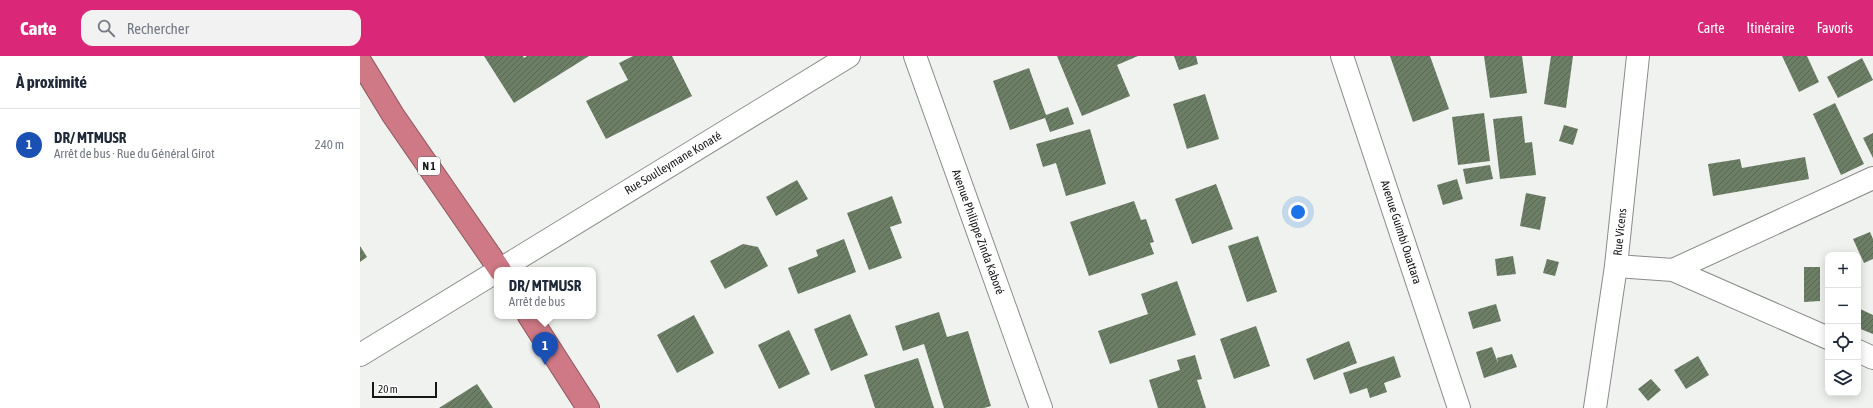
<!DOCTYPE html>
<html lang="fr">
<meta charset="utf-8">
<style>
body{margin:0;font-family:"Asap Condensed",sans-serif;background:#f2f2f3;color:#1f2937}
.controls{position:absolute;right:12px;bottom:12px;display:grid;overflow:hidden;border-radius:8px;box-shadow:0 2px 10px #0003}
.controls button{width:36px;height:36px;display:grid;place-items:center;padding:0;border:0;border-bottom:1px solid #e0e1e3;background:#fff;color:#1f2937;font:20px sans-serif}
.scale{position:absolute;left:12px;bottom:10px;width:65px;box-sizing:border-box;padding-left:4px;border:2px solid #171816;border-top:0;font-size:11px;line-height:14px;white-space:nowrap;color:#171816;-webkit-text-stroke:3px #fff;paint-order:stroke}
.you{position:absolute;left:938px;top:156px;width:14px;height:14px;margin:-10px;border:3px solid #fff;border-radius:50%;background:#1a73e8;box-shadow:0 0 0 6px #1a73e833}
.badge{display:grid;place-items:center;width:26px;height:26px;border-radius:50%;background:#db2777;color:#fff;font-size:13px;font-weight:700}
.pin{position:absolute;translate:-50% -33px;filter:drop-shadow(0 1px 2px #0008)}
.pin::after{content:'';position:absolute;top:21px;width:14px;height:12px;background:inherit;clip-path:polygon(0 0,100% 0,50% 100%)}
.popup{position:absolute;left:134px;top:211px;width:102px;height:52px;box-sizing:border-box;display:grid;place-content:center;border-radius:8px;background:#fff;filter:drop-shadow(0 1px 3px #0005);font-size:13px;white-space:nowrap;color:#747a83}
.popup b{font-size:15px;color:#1f2937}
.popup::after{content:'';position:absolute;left:50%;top:100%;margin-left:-8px;border:8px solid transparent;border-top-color:#fff}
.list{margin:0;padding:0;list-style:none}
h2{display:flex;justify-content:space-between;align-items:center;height:52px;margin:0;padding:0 16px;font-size:17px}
h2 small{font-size:13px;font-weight:400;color:#747a83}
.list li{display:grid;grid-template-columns:26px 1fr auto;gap:12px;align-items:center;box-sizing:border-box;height:72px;padding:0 16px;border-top:1px solid #e0e1e3}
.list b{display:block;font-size:15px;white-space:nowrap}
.list p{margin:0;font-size:13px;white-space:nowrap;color:#747a83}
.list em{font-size:13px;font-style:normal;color:#747a83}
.icon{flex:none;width:22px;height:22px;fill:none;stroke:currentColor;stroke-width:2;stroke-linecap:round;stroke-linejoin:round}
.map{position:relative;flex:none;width:1513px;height:352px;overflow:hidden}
header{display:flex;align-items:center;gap:24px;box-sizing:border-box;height:56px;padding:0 20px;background:#db2777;color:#fff}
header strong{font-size:19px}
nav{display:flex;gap:22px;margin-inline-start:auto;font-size:14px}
.search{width:280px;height:36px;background:#f2f2f3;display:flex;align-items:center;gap:10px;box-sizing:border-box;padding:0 14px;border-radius:12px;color:#747a83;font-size:15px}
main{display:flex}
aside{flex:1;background:#fff}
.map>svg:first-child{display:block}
.building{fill:url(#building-hatch)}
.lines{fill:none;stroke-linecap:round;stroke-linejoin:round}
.minor-casing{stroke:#898c88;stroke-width:24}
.highway-casing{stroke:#8e575e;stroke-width:24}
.minor{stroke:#fff;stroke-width:22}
.highway{stroke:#ce7985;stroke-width:22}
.labels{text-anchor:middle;stroke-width:3.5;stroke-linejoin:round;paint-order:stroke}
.shield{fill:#fff;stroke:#5d5d5c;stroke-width:1}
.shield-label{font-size:11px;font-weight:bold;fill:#171816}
.street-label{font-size:12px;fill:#171816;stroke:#fff}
</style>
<header>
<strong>Carte</strong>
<div class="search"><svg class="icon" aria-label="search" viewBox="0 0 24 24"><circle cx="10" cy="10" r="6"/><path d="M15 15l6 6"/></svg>Rechercher</div>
<nav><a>Carte</a><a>Itinéraire</a><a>Favoris</a></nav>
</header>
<main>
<aside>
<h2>À proximité<small></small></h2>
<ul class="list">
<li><span class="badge" style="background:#1a4fb4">1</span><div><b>DR/ MTMUSR</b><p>Arrêt de bus · Rue du Général Girot</p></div><em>240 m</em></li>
</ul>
</aside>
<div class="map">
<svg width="1513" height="352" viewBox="0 0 1513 352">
<defs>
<pattern id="building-hatch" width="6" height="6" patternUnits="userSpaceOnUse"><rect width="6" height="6" fill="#6c7e65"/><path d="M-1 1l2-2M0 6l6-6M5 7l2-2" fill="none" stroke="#586652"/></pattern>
</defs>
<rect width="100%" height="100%" fill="#eff2ee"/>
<!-- building -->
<g class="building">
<path d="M124,0h39l1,2 3,-2h62l-75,47z"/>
<path d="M273,0h39l20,40 -86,43 -20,-38 42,-21 -9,-17z"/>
<path d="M697,0h81l-21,9 13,31 -48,20z"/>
<path d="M814,0h22l2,8 -19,6z"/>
<path d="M1030,0h40l19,53 -36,13z"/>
<path d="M1124,0h38l5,37 -37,5z"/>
<path d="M1191,0h22l-7,52 -22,-4z"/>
<path d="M1422,0h25l12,26 -20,10z"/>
<path d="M1502,2l11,22 -35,18 -11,-21z"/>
<path d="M669,12l17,47 22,-8 6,17 -24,8 -5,-14 -35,12 -17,-49z"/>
<path d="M845,38l14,45 -32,10 -14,-45z"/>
<path d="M1475,47l29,61 -23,11 -28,-61z"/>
<path d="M1124,57l6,48 -32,4 -6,-48z"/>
<path d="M1162,60l3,27 7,-1 4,33 -36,4 -7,-60z"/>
<path d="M1204,69l14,4 -5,16 -14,-4z"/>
<path d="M730,73l16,55 -40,12 -10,-33 -13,4 -7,-23z"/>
<path d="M1513,77v25l-10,-20z"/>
<path d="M1445,101l4,22 -96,17 -5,-32 32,-5 2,9z"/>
<path d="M1130,109l3,14 -27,5 -3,-15z"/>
<path d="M1097,123l6,20 -20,6 -6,-20z"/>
<path d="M437,124l11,19 -32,17 -10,-19z"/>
<path d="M856,128l17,45 -41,15 -17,-45z"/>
<path d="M1166,137l20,4 -6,33 -20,-4z"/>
<path d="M532,140l10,27 -12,4 12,31 -33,12 -22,-57z"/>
<path d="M774,145l7,19 5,-1 8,23 -4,1 4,11 -65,22 -19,-54z"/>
<path d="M1510,176l3,7v20l-9,4 -11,-24z"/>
<path d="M898,180l19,56 -30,10 -19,-56z"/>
<path d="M484,183l12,33 -58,22 -10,-26 30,-12 -2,-6z"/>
<path d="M383,188l15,3 10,19 -43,23 -15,-28z"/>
<path d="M0,190l7,11 -7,5z"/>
<path d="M1153,200l3,18 -19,2 -2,-17z"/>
<path d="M1187,203l12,3 -4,14 -12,-3z"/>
<path d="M1444,211h16v34l-16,1z"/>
<path d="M817,225l19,54 -86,29 -12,-33 50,-17 -7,-20z"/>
<path d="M1136,248l5,17 -28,8 -5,-17z"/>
<path d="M1498,252l15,7v19l-15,-6z"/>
<path d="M579,256l8,25 21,-6 23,75 -7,2h-40l-20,-64 -21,7 -8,-25z"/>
<path d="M490,258l18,41 -37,16 -17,-42z"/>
<path d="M334,259l20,38 -37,20 -20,-38z"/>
<path d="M896,270l14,40 -36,13 -14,-40z"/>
<path d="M429,274l21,44 -31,15 -21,-44z"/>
<path d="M989,285l8,22 -43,17 -8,-21z"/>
<path d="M1132,291l6,16 -1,-5 15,-4 5,13 -33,11 -8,-26z"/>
<path d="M835,299l7,24 -5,1 9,28h-48l-9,-28 31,-10 -3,-10z"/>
<path d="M1034,300l7,21 -17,6 3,9 -17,6 -3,-10 -17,6 -7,-21z"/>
<path d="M1338,300l11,19 -23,14 -12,-19z"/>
<path d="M558,302l16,50h-59l-11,-33z"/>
<path d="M1291,323l10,11 -13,11 -10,-12z"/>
<path d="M117,328l16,24h-54z"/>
</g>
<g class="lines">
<defs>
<g id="minor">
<path d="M555,0l126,352"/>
<path d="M982,0l117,352"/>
<path d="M1256,210l57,4 155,68"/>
<path d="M1313,214l200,-92"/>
<path d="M1498,295l15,7"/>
<path d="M0,299l489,-299"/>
<path d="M1235,352l21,-142 22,-210"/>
</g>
<g id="highway">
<path d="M0,5l33,54 107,155"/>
<path d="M169,260l59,92"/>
</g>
</defs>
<!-- minor casing -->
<use href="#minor" class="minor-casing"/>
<!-- highway casing -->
<use href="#highway" class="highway-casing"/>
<!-- minor -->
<use href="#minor" class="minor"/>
<!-- highway -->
<use href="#highway" class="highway"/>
</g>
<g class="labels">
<!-- shield labels -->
<rect class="shield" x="58" y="101" width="22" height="18" rx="3"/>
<g class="shield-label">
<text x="69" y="114">N 1</text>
</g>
<!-- street labels -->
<g class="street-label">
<text transform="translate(313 107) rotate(-31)" y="4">Rue Soulleymane Konaté</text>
<text transform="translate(618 176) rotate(70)" y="4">Avenue Philippe Zinda Kaboré</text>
<text transform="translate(1041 176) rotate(72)" y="4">Avenue Guimbi Ouattara</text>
<text transform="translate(1260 176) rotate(-84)" y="4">Rue Vicens</text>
</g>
</g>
</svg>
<div class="controls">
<button>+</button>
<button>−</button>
<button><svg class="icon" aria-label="locate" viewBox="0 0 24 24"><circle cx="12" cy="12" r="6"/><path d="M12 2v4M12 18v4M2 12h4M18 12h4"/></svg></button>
<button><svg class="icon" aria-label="layers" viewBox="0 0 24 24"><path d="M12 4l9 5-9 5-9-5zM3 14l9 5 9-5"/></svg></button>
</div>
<div class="scale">20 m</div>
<div class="you"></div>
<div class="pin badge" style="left:185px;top:309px;background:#1a4fb4">1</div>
<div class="popup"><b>DR/ MTMUSR</b>Arrêt de bus</div>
</div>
</main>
